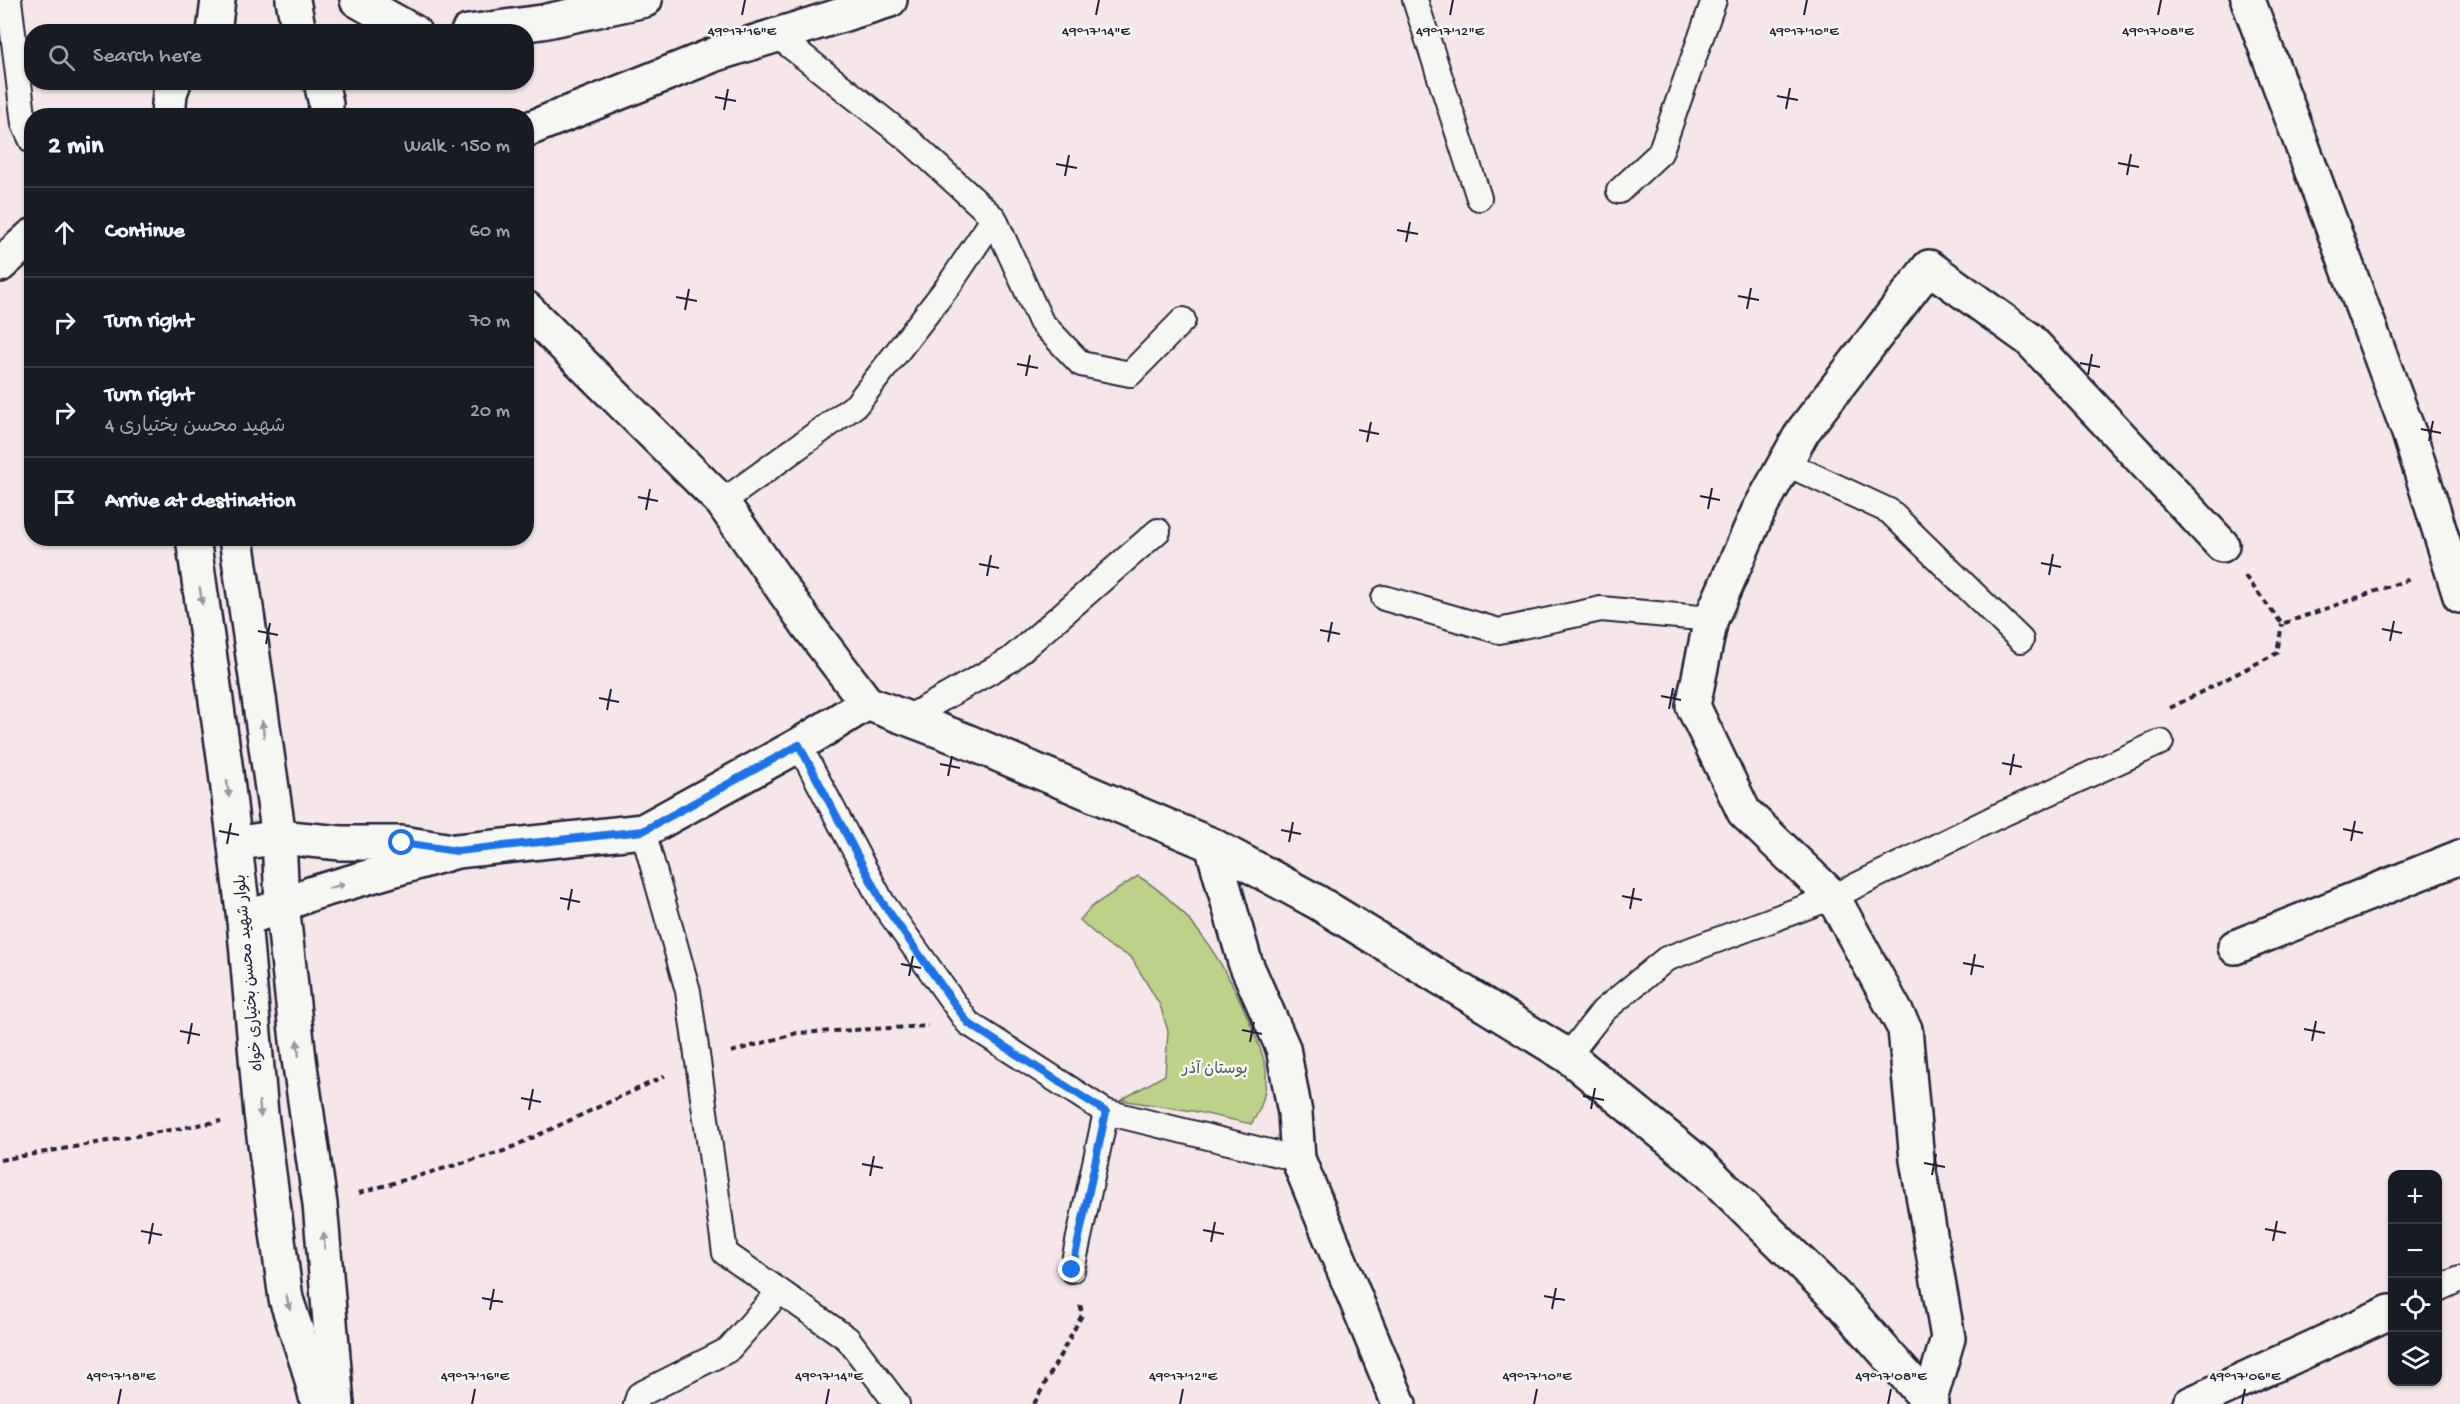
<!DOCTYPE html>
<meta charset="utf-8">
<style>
body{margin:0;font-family:"Gochi Hand","Playpen Sans Arabic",sans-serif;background:#20242c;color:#f1f3f6}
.controls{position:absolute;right:18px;bottom:18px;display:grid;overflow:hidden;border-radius:12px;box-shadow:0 2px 4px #0004}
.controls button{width:54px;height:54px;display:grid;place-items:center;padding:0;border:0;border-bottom:2px solid #363941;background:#171b24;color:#f1f3f6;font:30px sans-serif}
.stop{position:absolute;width:18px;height:18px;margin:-14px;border:4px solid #1a73e8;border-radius:50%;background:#fff}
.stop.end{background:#1a73e8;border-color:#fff;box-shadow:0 2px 6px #0008}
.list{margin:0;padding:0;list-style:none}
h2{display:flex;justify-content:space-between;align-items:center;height:78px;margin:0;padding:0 24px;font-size:26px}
h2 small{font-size:20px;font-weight:400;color:#9ea1a6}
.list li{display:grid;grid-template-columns:39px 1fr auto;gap:18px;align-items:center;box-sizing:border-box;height:90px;padding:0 24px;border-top:2px solid #363941}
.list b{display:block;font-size:22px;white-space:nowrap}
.list p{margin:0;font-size:20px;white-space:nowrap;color:#9ea1a6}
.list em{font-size:20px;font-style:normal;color:#9ea1a6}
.icon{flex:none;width:33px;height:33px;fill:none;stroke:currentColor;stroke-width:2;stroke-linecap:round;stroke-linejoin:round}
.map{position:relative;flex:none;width:2460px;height:1404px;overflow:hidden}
.search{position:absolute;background:#171b24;box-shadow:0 2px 4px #0004;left:24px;top:24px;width:510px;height:66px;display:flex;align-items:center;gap:15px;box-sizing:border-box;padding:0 21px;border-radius:24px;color:#9ea1a6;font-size:22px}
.panel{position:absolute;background:#171b24;box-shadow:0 2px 4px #0004;left:24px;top:108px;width:510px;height:438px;border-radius:24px}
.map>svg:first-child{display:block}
.green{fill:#bdd288;stroke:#707a62;stroke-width:1.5}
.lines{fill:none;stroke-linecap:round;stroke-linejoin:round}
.service-casing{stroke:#22223b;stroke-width:28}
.minor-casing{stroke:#22223b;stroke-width:38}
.secondary-casing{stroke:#22223b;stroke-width:38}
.path{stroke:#22223b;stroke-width:4;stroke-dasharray:6 4.5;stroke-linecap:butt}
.service{stroke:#f6f6f2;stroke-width:24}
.minor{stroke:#f6f6f2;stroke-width:33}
.secondary{stroke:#f6f6f2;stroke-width:33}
.oneway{fill:#9797a0}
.route{stroke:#1a73e8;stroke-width:8}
.ticks{fill:none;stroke:#22223b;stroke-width:2}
.labels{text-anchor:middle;stroke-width:5;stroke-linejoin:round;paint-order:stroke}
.street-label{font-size:16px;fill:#22223b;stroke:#f6f6f2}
.park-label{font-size:16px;fill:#505752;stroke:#f6f6f2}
.ticks-label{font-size:15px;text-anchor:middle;fill:#22223b;stroke:#f6f6f2;stroke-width:5;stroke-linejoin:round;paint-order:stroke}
</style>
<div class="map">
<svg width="2460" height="1404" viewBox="0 0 2460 1404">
<rect width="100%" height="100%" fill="#f6e6e9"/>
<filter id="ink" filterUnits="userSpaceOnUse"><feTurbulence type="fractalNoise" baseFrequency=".0167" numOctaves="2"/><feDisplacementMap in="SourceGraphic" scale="12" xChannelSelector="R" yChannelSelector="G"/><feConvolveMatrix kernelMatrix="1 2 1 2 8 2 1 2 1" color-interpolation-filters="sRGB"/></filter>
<g filter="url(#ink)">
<!-- green -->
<path class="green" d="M1138,876c56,34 93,97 116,157 5,13 13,30 12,44 0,18 -5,33 -15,47l-58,-13 -72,-11 44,-25 3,-44 -8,-26 -29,-48 -24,-12 -27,-25 11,-13z"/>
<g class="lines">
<defs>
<g id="service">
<path d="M9,0l15,124 8,17"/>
<path d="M1415,0l64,198"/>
<path d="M775,34l134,106 85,78 47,104 40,42 49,10 53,-54"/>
<path d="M1619,191l41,-38 54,-153"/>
<path d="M1785,463l104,48 132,129"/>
<path d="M722,502l134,-97 93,-120 45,-67"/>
<path d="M1384,598l115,33 102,-22 110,10"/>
<path d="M908,718l102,-58 148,-129"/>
<path d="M799,745l83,157 86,121 138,89 192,47"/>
<path d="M643,831l45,160 37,262 123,86 49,65"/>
<path d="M1568,1056l35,-45 63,-52 167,-62 163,-80 165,-75"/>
<path d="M1072,1270l34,-158"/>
<path d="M2438,1289l22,-10"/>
<path d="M636,1404l3,-9 89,-45 51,-58"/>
</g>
<g id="minor">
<path d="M357,0l57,32"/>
<path d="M2248,0l161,433 51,163"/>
<path d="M468,32l74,-10 103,-22"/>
<path d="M526,130l190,-76 174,-54"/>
<path d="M0,265l32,-29"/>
<path d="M526,308l196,194 85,122 60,79 97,37 248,105 105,57 251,154 132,108 139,136 92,104"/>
<path d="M235,844l44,-7 62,6h61l44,7"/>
<path d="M1212,845l33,117 38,86 12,65 3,46 101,245"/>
<path d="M244,920l69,-27 144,-42 186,-20 156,-86 68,-42"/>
<path d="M2235,947l225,-90"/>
<path d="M1929,1403l19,-65 -31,-178 -12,-131 -72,-132 -89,-85 -51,-106 18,-87 47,-107 45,-81 126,-164 100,72 193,206"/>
<path d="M2190,1404l200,-92"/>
</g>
<g id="secondary">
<path d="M293,0l6,32"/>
<path d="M214,32l4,-32"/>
<path d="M321,82l5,22 -1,12"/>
<path d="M168,116l2,-23 4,-11"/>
<path d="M193,538l32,226 19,156 17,194 25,185 22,67 10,38"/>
<path d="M236,538l43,299 3,67 17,155 21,145 17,200"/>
</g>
</defs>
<!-- service casing -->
<use href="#service" class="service-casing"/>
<!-- minor casing -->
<use href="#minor" class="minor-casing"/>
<!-- secondary casing -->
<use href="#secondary" class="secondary-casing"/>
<!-- path -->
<g class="path">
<path d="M2245,576l37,48 131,-46"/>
<path d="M2170,708l107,-55 5,-29"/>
<path d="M731,1052l66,-19 131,-7"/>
<path d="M0,1160l221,-39"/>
<path d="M359,1193l145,-42 161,-75"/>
<path d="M1034,1404l48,-89 -2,-12"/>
</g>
<!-- service -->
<use href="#service" class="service"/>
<!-- minor -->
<use href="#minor" class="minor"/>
<!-- secondary -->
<use href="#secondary" class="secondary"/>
</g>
<!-- one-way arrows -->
<defs><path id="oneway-solid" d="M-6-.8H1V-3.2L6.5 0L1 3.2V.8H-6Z" transform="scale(1.5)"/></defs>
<g class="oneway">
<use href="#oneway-solid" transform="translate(201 596) rotate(82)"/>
<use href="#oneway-solid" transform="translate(263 729) rotate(-98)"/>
<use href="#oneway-solid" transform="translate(228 789) rotate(83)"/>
<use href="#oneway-solid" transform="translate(337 886) rotate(-16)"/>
<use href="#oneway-solid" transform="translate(298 1048) rotate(-96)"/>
<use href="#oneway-solid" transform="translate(260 1109) rotate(84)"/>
<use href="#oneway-solid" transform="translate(324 1241) rotate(-95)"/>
<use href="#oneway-solid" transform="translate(288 1302) rotate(76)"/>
</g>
</g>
<g class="lines" filter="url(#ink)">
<!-- route -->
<path class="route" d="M402,843l55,8 186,-20 156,-86 83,157 86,121 138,89 -34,158"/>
</g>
<!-- ticks -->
<path class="ticks" d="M742,15l3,-15M1096,15l3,-15M1450,15l3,-15M1804,15l3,-15M2158,15l3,-15M1777,96l21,4M715,97l21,4M1786,109l4,-21M724,110l4,-21M2118,163l21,4M1056,164l21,4M2127,175l4,-21M1065,176l4,-21M1397,230l21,4M1406,242l4,-20M1738,296l21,4M676,297l21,4M1747,309l4,-21M685,310l4,-21M2080,363l20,4M1017,364l21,4M2088,375l4,-21M1026,376l4,-21M2421,429l20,4M1359,430l20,4M2429,441l4,-20M1367,442l4,-20M1700,496l20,4M638,497l20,4M1708,509l4,-21M646,510l4,-21M2041,563l20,4M979,564l20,4M2049,575l4,-21M987,576l4,-21M2382,629l20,4M1320,630l20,4M258,631l20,4M2390,641l4,-20M1328,642l4,-20M266,644l4,-21M1661,696l20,4M599,698l20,4M1669,709l4,-21M607,710l4,-21M2002,763l20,4M940,764l20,4M2010,775l4,-21M948,776l4,-20M2343,829l20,4M1281,830l20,4M219,831l20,4M2351,841l4,-20M1289,842l4,-20M227,844l4,-21M1622,896l20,4M560,898l20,4M1630,909l4,-21M568,910l4,-21M1963,963l21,4M901,964l20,4M1971,975l4,-21M909,976l4,-20M2304,1029l21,4M1242,1030l20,4M180,1031l20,4M2312,1041l4,-20M1250,1042l4,-20M188,1044l4,-21M1583,1096l21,4M521,1098l20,4M1591,1109l4,-21M529,1110l4,-21M1924,1163l21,4M862,1164l21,4M1932,1175l4,-21M870,1176l4,-20M2265,1229l21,4M1203,1230l21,4M141,1231l21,4M2273,1241l4,-20M1211,1242l4,-20M149,1244l4,-21M1544,1296l21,4M482,1298l21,4M1552,1309l4,-21M490,1310l4,-21M118,1404l3,-15M472,1404l3,-15M826,1404l3,-15M1180,1404l3,-15M1534,1404l3,-15M1888,1404l3,-15M2242,1404l3,-15"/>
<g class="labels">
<!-- street labels -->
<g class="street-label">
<text transform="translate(247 973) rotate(-95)" y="6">بلوار شهید محسن بختیاری خواه</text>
</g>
<!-- park labels -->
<g class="park-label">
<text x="1215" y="1073">بوستان آذر</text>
</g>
</g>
<g class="ticks-label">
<text x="742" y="35">49°17'16"E</text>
<text x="1096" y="35">49°17'14"E</text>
<text x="1450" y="35">49°17'12"E</text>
<text x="1804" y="35">49°17'10"E</text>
<text x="2158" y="35">49°17'08"E</text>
<text x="121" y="1380">49°17'18"E</text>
<text x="475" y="1380">49°17'16"E</text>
<text x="829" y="1380">49°17'14"E</text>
<text x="1183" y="1380">49°17'12"E</text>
<text x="1537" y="1380">49°17'10"E</text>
<text x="1891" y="1380">49°17'08"E</text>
<text x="2245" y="1380">49°17'06"E</text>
</g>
</svg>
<div class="controls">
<button>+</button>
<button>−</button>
<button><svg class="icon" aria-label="locate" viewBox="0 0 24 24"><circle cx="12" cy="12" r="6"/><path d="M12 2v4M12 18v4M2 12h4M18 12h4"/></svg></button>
<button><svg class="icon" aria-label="layers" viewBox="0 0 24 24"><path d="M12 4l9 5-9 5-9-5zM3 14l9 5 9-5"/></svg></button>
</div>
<div class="stop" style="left:402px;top:843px"></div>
<div class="stop end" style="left:1072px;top:1270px"></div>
<div class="search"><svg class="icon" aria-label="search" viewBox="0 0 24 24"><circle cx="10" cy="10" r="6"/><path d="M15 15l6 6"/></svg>Search here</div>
<section class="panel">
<h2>2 min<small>Walk · 150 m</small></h2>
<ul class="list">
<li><svg class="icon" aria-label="ahead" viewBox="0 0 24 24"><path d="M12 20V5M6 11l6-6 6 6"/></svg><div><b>Continue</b></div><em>60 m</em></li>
<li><svg class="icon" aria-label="right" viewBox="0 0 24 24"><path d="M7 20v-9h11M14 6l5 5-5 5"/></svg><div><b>Turn right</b></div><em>70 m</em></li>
<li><svg class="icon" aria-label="right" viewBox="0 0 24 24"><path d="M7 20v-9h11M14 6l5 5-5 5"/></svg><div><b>Turn right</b><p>شهید محسن بختیاری 4</p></div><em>20 m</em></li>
<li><svg class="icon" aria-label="arrive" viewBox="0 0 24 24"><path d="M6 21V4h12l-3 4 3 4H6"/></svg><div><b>Arrive at destination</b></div></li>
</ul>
</section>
</div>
